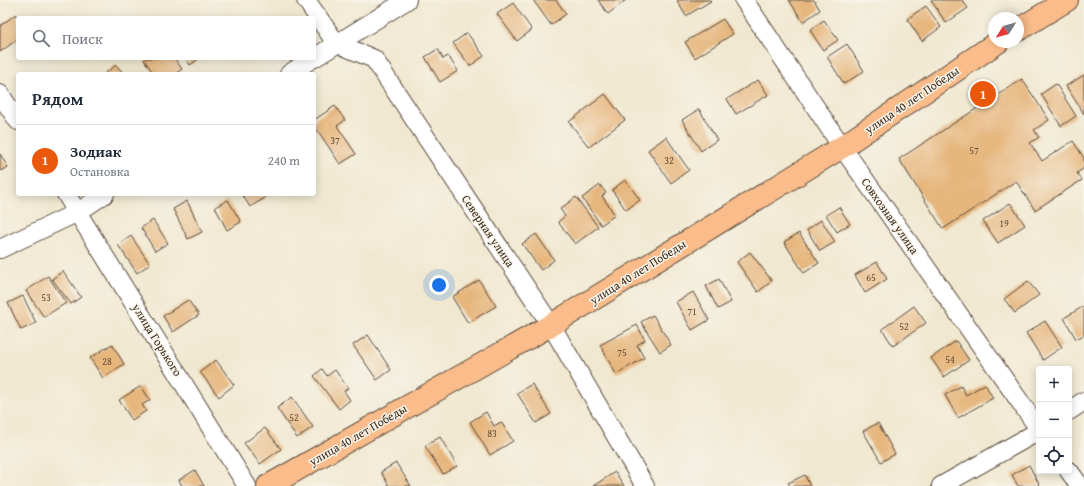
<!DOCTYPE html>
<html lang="ru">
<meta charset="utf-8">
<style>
body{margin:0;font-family:"Gentium Book Plus",serif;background:#f6f6f7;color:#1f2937}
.controls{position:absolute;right:12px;bottom:12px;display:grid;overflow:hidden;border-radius:4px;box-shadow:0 2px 10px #0003}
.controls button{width:36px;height:36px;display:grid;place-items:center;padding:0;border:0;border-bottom:1px solid #e0e1e3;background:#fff;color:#1f2937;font:20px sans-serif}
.compass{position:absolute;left:988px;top:12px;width:36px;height:36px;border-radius:50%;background:#fff;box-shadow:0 2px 10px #0003;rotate:233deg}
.you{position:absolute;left:439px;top:285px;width:14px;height:14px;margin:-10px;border:3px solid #fff;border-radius:50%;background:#1a73e8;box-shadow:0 0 0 6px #1a73e833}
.badge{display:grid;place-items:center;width:26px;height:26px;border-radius:50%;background:#ea580c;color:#fff;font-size:13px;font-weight:700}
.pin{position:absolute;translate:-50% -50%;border:2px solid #fff;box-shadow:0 1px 4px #0006}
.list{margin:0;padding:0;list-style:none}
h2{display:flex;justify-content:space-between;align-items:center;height:52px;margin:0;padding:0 16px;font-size:17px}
h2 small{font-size:13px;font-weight:400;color:#747a83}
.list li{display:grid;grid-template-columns:26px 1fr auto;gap:12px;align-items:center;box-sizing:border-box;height:72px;padding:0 16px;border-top:1px solid #e0e1e3}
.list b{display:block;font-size:15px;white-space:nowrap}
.list p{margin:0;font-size:13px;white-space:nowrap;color:#747a83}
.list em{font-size:13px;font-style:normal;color:#747a83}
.icon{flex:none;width:22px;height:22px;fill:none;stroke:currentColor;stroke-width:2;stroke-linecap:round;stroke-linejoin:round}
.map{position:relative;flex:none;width:1084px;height:486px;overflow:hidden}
.search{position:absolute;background:#fff;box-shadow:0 2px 10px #0003;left:16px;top:16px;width:300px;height:44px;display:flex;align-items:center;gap:10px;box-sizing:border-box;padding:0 14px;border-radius:4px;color:#747a83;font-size:15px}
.panel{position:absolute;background:#fff;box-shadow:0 2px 10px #0003;left:16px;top:72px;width:300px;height:124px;border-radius:4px}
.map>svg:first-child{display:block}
.building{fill:#e6b67d}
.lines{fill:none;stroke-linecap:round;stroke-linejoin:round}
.minor-casing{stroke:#564639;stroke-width:20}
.major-casing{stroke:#564639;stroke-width:24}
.minor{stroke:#fff;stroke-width:18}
.major{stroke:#f9bc8a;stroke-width:22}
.labels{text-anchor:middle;stroke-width:3;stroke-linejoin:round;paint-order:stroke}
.number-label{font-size:10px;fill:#664d36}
.street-label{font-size:12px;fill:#3b2a1e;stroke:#f7f3e8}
</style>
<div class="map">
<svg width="1084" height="486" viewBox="0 0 1084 486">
<rect width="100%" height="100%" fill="#f7f3e8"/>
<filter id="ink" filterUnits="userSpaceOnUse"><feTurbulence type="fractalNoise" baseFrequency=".025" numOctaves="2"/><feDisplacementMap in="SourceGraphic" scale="8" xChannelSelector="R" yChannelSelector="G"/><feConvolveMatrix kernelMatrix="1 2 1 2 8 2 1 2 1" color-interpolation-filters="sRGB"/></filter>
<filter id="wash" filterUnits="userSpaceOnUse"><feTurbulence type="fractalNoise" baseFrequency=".012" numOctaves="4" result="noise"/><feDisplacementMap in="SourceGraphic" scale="16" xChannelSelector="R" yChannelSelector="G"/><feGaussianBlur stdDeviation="0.9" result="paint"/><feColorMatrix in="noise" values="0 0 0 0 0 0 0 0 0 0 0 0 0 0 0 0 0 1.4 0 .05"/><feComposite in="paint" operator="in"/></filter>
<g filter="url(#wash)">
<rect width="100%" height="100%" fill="#f0e8d0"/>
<g id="blocks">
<!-- building -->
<g class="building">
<path d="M533,0h23l10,14 -15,11z"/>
<path d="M598,0h28l-18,14z"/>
<path d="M678,0h32l1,1 -25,15 -9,-15z"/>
<path d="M789,0h25l6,10 -17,12z"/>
<path d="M931,0h31l6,8 -22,15z"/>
<path d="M513,3l19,27 -15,11 -20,-27z"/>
<path d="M926,6l15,21 -19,14 -15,-22z"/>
<path d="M16,14l3,4h-1v21l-18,13v-26z"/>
<path d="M723,19l10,15 -38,24 -10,-16z"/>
<path d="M824,20l14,20 -15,10 -13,-20z"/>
<path d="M467,33l17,23 -14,10 -17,-23z"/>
<path d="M847,44l17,27 -20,13 -17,-27z"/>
<path d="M438,49l5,10 5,-3 10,15 -18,11 -15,-25z"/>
<path d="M147,58h27l8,11 -7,5h-21l-10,-14z"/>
<path d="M186,58h14l-10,7z"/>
<path d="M116,65l8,9h-20z"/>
<path d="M1084,75v39l-18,-28z"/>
<path d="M1022,79l27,41 -15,10 5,7 -9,6 12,18 31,-20 11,17v10l-7,5 5,7 -47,30 -19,-29 -73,48 -44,-70z"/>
<path d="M758,80l10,15 -32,19 -9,-15z"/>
<path d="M1056,84l20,32 -15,10 -20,-32z"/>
<path d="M605,94l20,26 -36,27 -20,-25z"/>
<path d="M335,106l10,14 -8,6 19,28 -16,10 -26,-39v-5z"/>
<path d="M699,109l18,31 -16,11 -19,-31z"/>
<path d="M666,137l23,33 -18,13 -23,-33z"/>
<path d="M0,154l8,13 -8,4z"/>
<path d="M625,180l15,20 -14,10 -14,-20z"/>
<path d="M600,185l6,8 -4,3 13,19 -14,10 -19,-27z"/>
<path d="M242,194h21l2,4 -15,9z"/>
<path d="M576,197l22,30 -23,17 -17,-22 7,-6 -5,-7z"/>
<path d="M228,200l13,22 -14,8 -12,-23z"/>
<path d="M187,201l15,31 -14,7 -15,-30z"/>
<path d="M1010,203l15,22 -27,18 -15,-22z"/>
<path d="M839,207l11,17 -13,8 -11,-17z"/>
<path d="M153,220l15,23 -13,8 -14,-23z"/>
<path d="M821,220l14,22 -15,9 -13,-21z"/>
<path d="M799,233l20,30 -15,10 -20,-31z"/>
<path d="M536,234l18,26 -13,10 -19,-26z"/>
<path d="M131,236l19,28 -13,9 -19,-28z"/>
<path d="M750,252l22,29 -14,11 -21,-30z"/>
<path d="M877,262l10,17 -22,14 -10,-18z"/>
<path d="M63,271l18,26 -10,7 -19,-25z"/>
<path d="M48,276l18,27 -22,14 -18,-26z"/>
<path d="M719,279l12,23 -13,7 -12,-23z"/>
<path d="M479,280l17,26 -28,17 -16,-26z"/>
<path d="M1028,281l11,14 -24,18 -11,-14z"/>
<path d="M693,292l16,28 -17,10 -16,-28z"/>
<path d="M23,296l13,27 -15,7 -13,-27z"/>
<path d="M188,300l11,15 -26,17 -10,-16z"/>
<path d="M914,306l12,17 -33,23 -11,-17z"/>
<path d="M1084,306v29l-8,4 -12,-21z"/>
<path d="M653,315l18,30 -11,7 -19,-30z"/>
<path d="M1045,321l17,26 -19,13 -17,-27z"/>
<path d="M637,325l8,15 -8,5 7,13 -28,16 -16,-29z"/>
<path d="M368,335l23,35 -14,10 -24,-35z"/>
<path d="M956,341l13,19 -25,17 -13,-19z"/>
<path d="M112,344l12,20 -21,14 -13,-20z"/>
<path d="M216,360l18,25 -15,12 -19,-25z"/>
<path d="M322,369l5,7 8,-6 13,18 -4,3 6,9 -11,9 -25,-33z"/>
<path d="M532,384l19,30 -15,9 -19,-30z"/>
<path d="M985,384l8,14 -35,20 -13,-23 16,-9 5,9z"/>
<path d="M141,386l9,14 -8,5 4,6 -14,9 -13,-20z"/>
<path d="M292,397l21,30 -16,11 -20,-30z"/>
<path d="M486,412l8,14 7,-4 12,19 -23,14 -20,-33z"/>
<path d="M878,423l17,31 -14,8 -18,-31z"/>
<path d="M265,428l16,21 -21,15 -16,-21z"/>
<path d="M440,437l17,29 -14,8 -18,-28z"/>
<path d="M396,463l15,23h-22l-8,-14z"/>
<path d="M1029,465l11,21h-22l-6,-11z"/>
<path d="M195,470l9,16h-22l-3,-6z"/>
<path d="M615,472l9,14h-31z"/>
<path d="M805,475l5,11h-20l-2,-3z"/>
</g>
</g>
</g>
<g filter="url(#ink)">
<use href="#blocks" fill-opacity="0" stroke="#564639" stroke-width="1"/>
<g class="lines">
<defs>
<g id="minor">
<path d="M306,0l30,43 38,16 177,266 94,161"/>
<path d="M744,0l98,147 197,282"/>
<path d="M314,58l93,-58"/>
<path d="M289,74l24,-16"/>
<path d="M0,94l18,27"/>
<path d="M66,194l181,292"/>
<path d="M0,249l78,-37 27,-18"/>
<path d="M1069,411l15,-10"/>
<path d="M1069,471l11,15"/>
<path d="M941,486l98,-55"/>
</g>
<g id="major">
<path d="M1018,30l49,-30"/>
<path d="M268,486l283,-161 291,-178 156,-105"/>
</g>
</defs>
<!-- minor casing -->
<use href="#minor" class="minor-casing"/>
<!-- major casing -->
<use href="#major" class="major-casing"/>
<!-- minor -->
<use href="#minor" class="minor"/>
<!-- major -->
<use href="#major" class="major"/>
</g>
</g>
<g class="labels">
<!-- number labels -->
<g class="number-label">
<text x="335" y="144">37</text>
<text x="974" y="154">57</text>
<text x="669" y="164">32</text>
<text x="1004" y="227">19</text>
<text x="871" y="281">65</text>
<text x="46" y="301">53</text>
<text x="692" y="315">71</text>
<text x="904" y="330">52</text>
<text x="622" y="356">75</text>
<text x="950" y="363">54</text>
<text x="107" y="365">28</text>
<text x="294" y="421">52</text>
<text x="492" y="437">83</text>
</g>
<!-- street labels -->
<g class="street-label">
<text transform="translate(912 100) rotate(-34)" y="4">улица 40 лет Победы</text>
<text transform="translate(890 216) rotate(55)" y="4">Совхозная улица</text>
<text transform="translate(488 231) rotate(56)" y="4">Северная улица</text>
<text transform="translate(638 272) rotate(-32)" y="4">улица 40 лет Победы</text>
<text transform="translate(157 340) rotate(58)" y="4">улица Горького</text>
<text transform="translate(358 435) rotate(-30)" y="4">улица 40 лет Победы</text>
</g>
</g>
</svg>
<div class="controls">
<button>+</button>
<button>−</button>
<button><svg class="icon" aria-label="locate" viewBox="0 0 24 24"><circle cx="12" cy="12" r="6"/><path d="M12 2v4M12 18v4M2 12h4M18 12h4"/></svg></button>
</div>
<svg class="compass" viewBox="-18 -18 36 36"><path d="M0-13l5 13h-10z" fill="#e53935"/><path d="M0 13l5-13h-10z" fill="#747a83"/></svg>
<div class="you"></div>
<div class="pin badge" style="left:983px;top:94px">1</div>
<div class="search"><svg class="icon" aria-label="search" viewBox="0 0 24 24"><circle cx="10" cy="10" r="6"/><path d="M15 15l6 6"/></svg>Поиск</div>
<section class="panel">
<h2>Рядом<small></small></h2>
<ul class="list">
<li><span class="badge">1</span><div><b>Зодиак</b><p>Остановка</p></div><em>240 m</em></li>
</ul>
</section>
</div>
